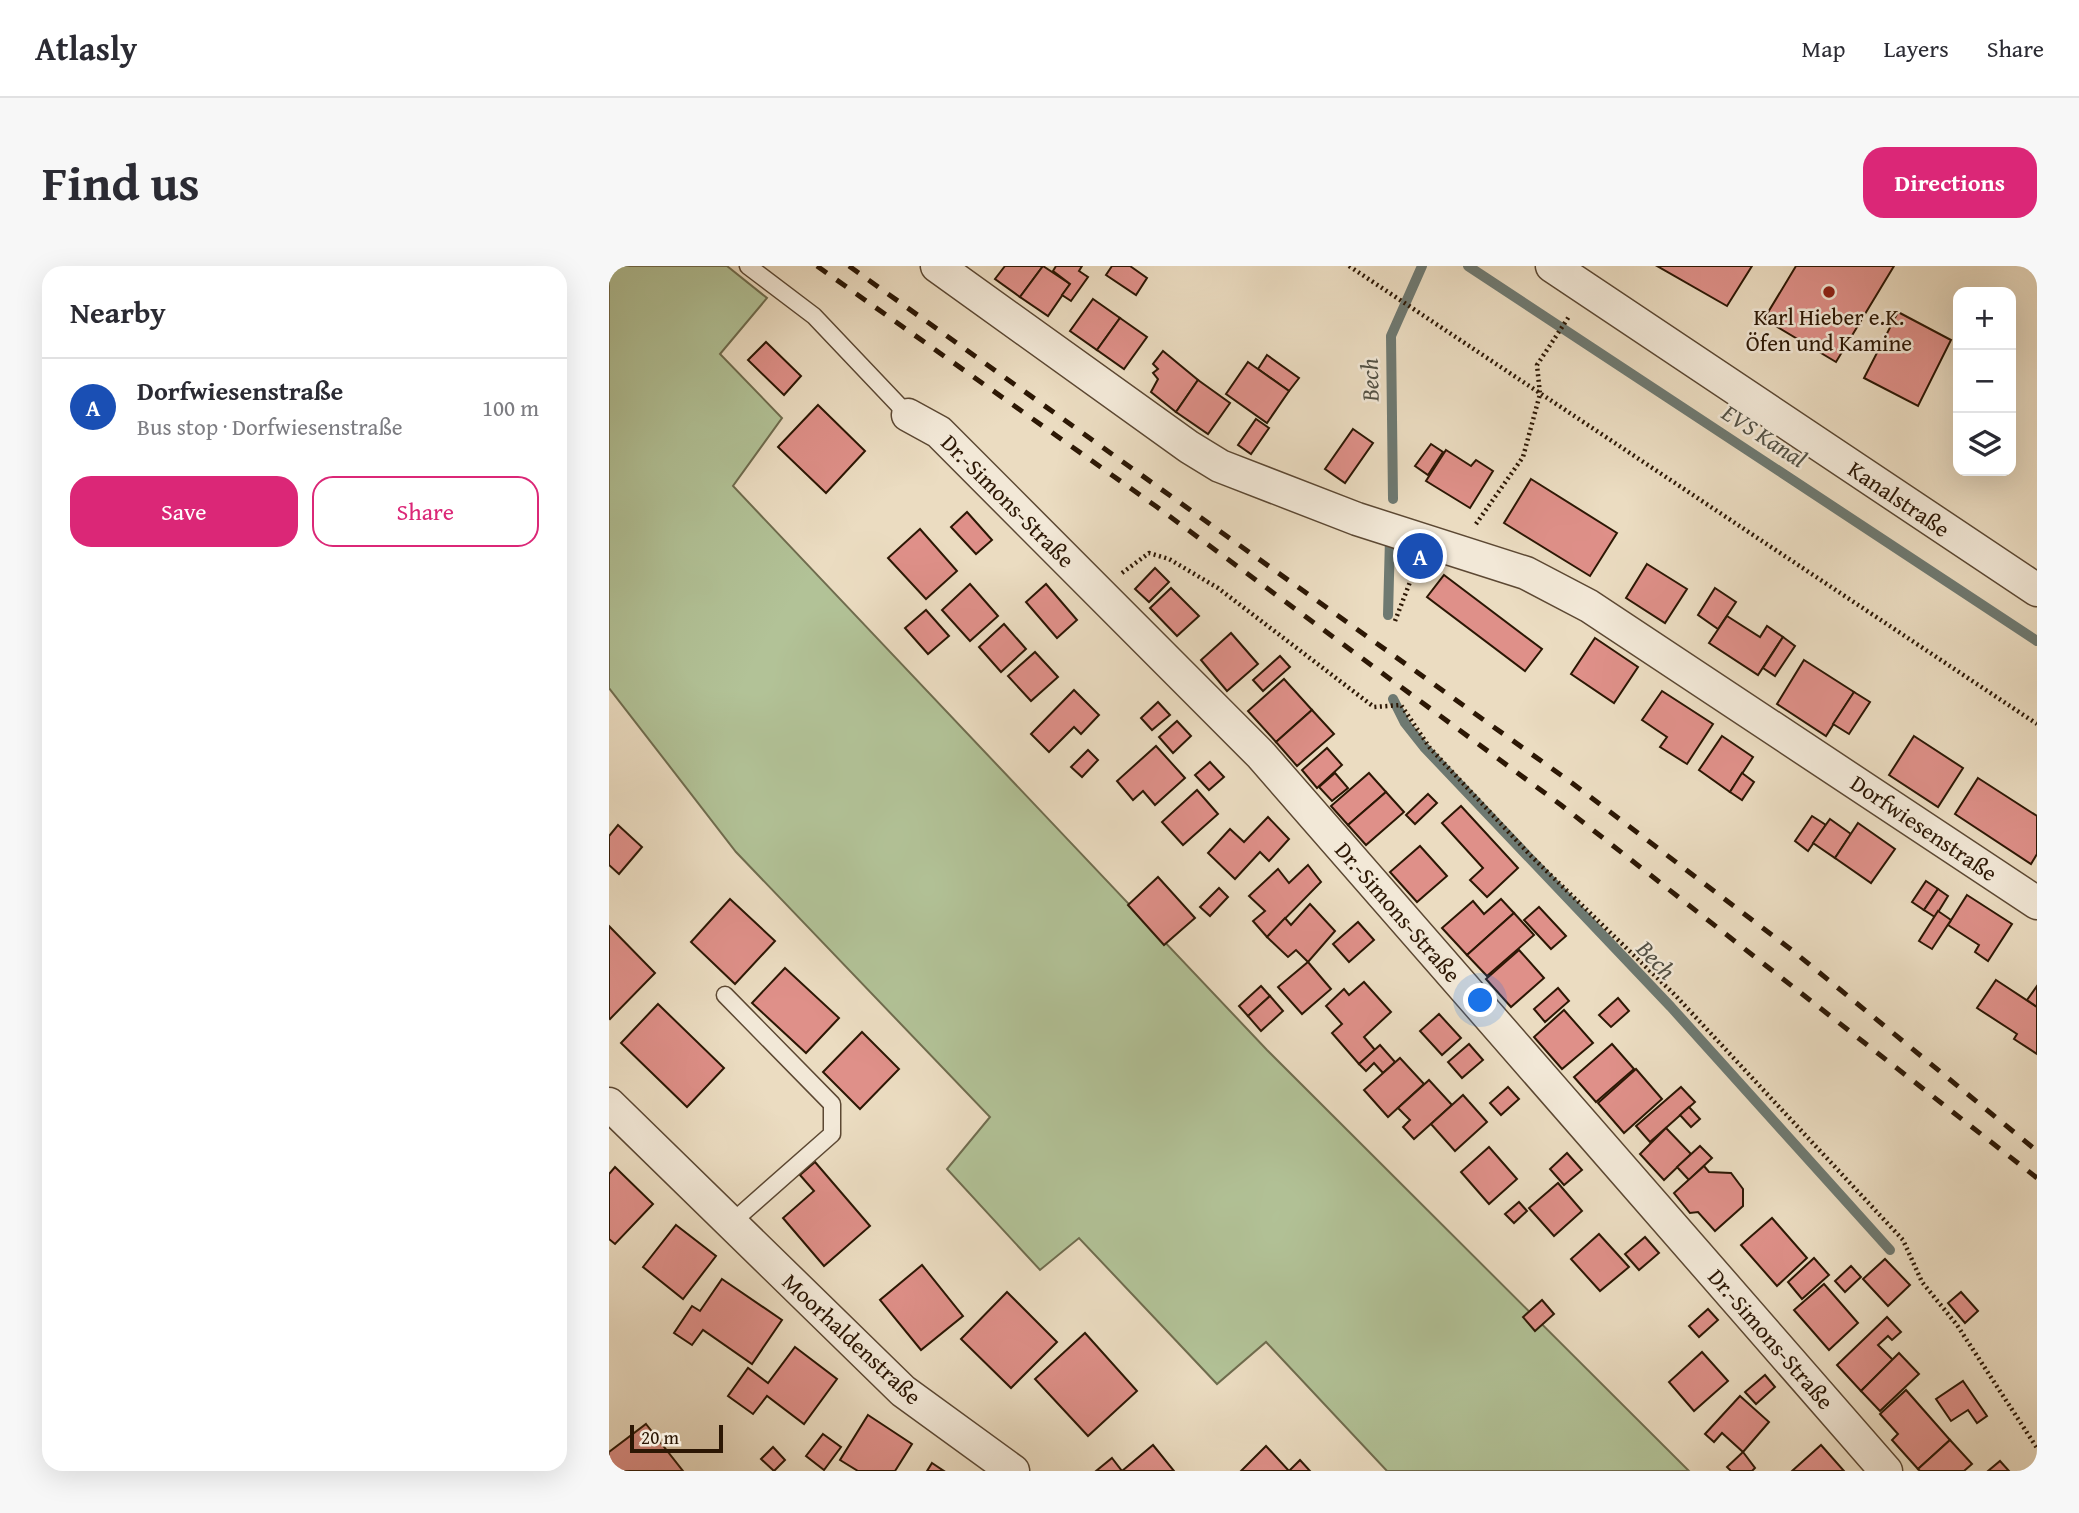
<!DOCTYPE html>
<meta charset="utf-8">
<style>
body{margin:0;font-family:"Gentium Book Plus",serif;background:#f7f7f7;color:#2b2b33}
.controls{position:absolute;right:21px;top:21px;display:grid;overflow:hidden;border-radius:14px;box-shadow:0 7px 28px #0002}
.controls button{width:63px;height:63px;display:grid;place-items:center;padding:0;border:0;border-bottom:2px solid #e1e1e2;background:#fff;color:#2b2b33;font:35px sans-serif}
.scale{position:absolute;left:21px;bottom:18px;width:93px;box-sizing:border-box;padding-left:7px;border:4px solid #2c1704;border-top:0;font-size:19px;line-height:24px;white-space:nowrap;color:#2c1704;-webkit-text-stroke:5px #f2e8d7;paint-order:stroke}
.you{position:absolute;left:872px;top:735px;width:24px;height:24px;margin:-18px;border:5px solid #fff;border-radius:50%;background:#1a73e8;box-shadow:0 0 0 10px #1a73e833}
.badge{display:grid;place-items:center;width:46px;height:46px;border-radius:50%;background:#db2777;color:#fff;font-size:23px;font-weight:700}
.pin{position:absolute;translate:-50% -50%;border:4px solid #fff;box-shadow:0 2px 7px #0006}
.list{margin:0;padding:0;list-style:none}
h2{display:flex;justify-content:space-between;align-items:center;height:91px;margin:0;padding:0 28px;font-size:30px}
h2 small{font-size:23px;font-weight:400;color:#7c7c81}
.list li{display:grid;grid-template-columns:46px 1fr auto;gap:21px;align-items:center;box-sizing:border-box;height:98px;padding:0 28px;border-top:2px solid #e1e1e2}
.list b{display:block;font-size:26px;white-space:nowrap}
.list p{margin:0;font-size:23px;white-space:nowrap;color:#7c7c81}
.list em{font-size:23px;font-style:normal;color:#7c7c81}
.actions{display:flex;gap:14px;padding:21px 28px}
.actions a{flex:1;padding:16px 0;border:2px solid #db2777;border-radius:21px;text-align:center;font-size:24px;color:#db2777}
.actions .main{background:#db2777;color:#fff}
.icon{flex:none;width:38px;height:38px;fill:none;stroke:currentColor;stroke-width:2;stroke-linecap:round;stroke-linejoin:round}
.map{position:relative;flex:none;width:1428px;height:1205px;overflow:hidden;border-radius:21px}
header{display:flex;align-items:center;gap:42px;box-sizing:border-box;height:98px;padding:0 35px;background:#fff;border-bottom:2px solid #e1e1e2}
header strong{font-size:33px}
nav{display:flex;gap:38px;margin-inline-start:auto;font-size:24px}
.intro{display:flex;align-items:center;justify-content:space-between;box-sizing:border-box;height:168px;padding:0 42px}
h1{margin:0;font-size:49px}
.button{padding:18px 32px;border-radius:21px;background:#db2777;color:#fff;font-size:24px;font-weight:700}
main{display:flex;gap:42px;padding:0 42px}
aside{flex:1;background:#fff;border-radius:21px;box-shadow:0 7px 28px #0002}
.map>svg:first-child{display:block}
.green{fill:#b2c297;stroke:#6f6c4e;stroke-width:2}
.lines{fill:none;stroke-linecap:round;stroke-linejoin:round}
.stream{stroke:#6e7971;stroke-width:10}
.building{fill:#df9089;stroke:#2c1704;stroke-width:2}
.lane-casing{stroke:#5c4833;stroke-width:19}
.street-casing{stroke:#5c4833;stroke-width:35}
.path{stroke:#2c1704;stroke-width:4.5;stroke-dasharray:2 3.5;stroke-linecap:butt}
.lane{stroke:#f2e8d7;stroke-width:16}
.street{stroke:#f2e8d7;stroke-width:32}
.rail{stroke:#2c1704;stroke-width:5;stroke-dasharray:12 12;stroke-linecap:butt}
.poi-dot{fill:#8f2418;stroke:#f2e8d7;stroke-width:2.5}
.labels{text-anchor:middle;stroke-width:5;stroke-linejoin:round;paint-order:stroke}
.poi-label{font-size:23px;fill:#2c1704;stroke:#f2e8d7}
.street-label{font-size:23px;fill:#2c1704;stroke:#f2e8d7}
.water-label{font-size:24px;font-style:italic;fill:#525044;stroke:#f2e8d7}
</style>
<header>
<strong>Atlasly</strong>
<nav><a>Map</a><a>Layers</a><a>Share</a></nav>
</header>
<div class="intro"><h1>Find us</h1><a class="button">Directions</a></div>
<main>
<aside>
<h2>Nearby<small></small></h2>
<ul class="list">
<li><span class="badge" style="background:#1a4fb4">A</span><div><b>Dorfwiesenstraße</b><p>Bus stop · Dorfwiesenstraße</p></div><em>100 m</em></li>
</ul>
<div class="actions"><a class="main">Save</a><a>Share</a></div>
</aside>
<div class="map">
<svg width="1428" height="1205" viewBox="0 0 1428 1205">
<rect width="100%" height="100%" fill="#ebdcc1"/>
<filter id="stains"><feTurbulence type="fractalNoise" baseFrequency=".00286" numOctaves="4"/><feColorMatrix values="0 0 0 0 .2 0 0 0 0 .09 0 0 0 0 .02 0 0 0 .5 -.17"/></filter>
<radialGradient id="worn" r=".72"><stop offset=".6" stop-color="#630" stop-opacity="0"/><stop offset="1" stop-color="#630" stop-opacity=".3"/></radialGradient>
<!-- green -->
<path class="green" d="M0,0h118l40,32 -47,56 62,64 -49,68 534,564 422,421h-302l-121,-129 -49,42 -138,-146 -39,32 -93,-101 43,-52 -254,-265 -127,-164z"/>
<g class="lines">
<!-- stream -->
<g class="stream">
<path d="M859,0l569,375"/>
<path d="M784,233l-2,-163 31,-70"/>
<path d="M779,349l2,-77"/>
<path d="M784,433l12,24 19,24 247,260 219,243"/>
</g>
</g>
<!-- building -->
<g class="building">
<path d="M396,0h38l-23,31 -25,-18z"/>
<path d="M434,0l27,18 -22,32 -28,-19z"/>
<path d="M447,0h26l-3,5 9,6 -17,24 -9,-6 8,-11 -17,-13z"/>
<path d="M503,0h18l17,12 -11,17 -30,-20z"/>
<path d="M1048,0h95l-25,40z"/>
<path d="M1187,0h98l-58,96 -72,-43z"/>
<path d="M484,33l27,19 -23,32 -27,-19z"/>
<path d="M1289,46l53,28 -33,66 -54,-28z"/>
<path d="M511,52l27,19 -23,32 -27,-19z"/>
<path d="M157,76l35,34 -17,19 -36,-35z"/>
<path d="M554,85l35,29 -22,32 -25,-20 7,-13 -5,-6 5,-4 -5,-5z"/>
<path d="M658,89l32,23 -10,13 -31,-22z"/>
<path d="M639,96l41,29 -22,32 -41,-29z"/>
<path d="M589,114l32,23 -22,31 -32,-22z"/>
<path d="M209,139l47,46 -39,42 -48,-46z"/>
<path d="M647,153l13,9 -18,26 -13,-9z"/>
<path d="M744,163l20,14 -28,40 -20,-14z"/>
<path d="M822,178l12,8 -15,23 -13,-9z"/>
<path d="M837,184l25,16 5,-6 17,11 -23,37 -44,-27z"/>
<path d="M922,213l86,54 -27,43 -86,-53z"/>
<path d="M358,246l25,28 -16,14 -25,-27z"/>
<path d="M311,263l37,42 -31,28 -38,-41z"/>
<path d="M1038,298l40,25 -22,34 -39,-25z"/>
<path d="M546,302l14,14 -20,20 -14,-13z"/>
<path d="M835,309l98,74 -17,22 -98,-74z"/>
<path d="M361,318l28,32 -28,25 -28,-31z"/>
<path d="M437,318l31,36 -20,18 -31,-36z"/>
<path d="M562,322l28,28 -22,20 -27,-28z"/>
<path d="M1106,322l21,14 -18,27 -20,-14z"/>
<path d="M317,344l23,26 -21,18 -23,-26z"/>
<path d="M1118,350l33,21 7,-11 16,11 -25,38 -49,-32z"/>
<path d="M395,358l22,25 -25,23 -22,-25z"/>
<path d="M622,367l27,31 -31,27 -26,-31z"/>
<path d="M1174,371l12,9 -20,30 -12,-8z"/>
<path d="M986,372l43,29 -24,36 -43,-29z"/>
<path d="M426,386l23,25 -27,24 -23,-25z"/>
<path d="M671,390l10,11 -27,24 -10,-11z"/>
<path d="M1195,394l50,32 -28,44 -49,-32z"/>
<path d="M675,413l28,31 -36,32 -28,-31z"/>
<path d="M465,424l25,25 -18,19 -7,-7 -25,25 -18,-18z"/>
<path d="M1053,425l51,33 -26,40 -27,-17 7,-10 -25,-17z"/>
<path d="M1245,426l16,10 -21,32 -16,-10z"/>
<path d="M549,436l12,13 -18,15 -11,-12z"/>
<path d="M703,444l22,24 -37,32 -21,-24z"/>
<path d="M568,455l14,15 -18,17 -14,-16z"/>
<path d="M1113,470l31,21 -23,35 -31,-22z"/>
<path d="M1305,470l49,32 -25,39 -49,-32z"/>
<path d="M547,480l29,32 -30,27 -12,-14 -10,9 -16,-19z"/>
<path d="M718,482l15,17 -25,23 -15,-18z"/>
<path d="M479,484l10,10 -16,17 -11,-10z"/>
<path d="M601,496l14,15 -15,13 -14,-15z"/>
<path d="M726,507l13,15 -16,13 -13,-14z"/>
<path d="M760,507l17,19 -38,33 -17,-19z"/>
<path d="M1133,507l12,9 -12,18 -12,-8z"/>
<path d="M1369,512l59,38v38l-6,10 -76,-50z"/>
<path d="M588,524l21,24 -35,31 -21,-23z"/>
<path d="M777,526l18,20 -38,33 -18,-20z"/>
<path d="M819,528l9,9 -22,21 -9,-9z"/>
<path d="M852,540l57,62 -31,29 -17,-17 13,-12 -41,-45z"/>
<path d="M1203,550l14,9 -18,26 -13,-10z"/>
<path d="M659,551l21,22 -20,22 -9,-9 -25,27 -27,-26 22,-24 14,13z"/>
<path d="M1221,553l21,15 -16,24 -22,-15z"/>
<path d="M1249,557l37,26 -24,34 -36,-25z"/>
<path d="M9,559l24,22 -23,27 -10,-9v-29z"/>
<path d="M811,580l27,30 -30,26 -27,-30z"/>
<path d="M699,599l13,17 -54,55 -14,-16 12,-10 -16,-15 29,-27 11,14z"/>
<path d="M549,611l37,41 -31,27 -36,-40z"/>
<path d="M1317,615l12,8 -14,21 -12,-8z"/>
<path d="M610,622l9,9 -18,19 -10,-9z"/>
<path d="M1329,623l10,7 -13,21 -11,-7z"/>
<path d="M1358,629l45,29 -24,37 -13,-9 4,-7 -31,-20z"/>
<path d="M121,633l45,42 -40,43 -44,-42z"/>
<path d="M892,633l13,14 -47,42 -25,-27 31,-27 11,13z"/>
<path d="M701,638l25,27 -27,31 -12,-12 -8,7 -21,-20 18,-19 6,7z"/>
<path d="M930,641l27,29 -15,13 -27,-29z"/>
<path d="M1329,645l13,9 -19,29 -13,-8z"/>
<path d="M905,647l20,22 -47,41 -20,-21z"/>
<path d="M749,656l16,18 -25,22 -16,-18z"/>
<path d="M0,660l46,47 -45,46 -1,-1z"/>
<path d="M910,684l25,28 -33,29 -25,-28z"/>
<path d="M699,696l23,27 -29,25 -24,-27z"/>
<path d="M176,702l54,50 -33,35 -54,-50z"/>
<path d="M1387,714l41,27v47l-23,-15 3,-5 -40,-26z"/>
<path d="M755,716l27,30 -27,25 11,13 -16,14 -27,-31 10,-9 -16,-18 18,-17 5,6z"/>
<path d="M652,720l9,10 -22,20 -9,-10z"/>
<path d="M1428,720v21l-10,-7z"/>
<path d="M949,722l11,13 -24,21 -11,-13z"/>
<path d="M661,730l13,15 -22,20 -13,-15z"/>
<path d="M1009,732l11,13 -18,16 -12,-12z"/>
<path d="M49,738l66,64 -37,39 -66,-64z"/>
<path d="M955,744l29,33 -31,26 -28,-32z"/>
<path d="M830,748l22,24 -19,17 -22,-24z"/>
<path d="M253,766l37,37 -39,40 -37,-37z"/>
<path d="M860,778l14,16 -21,18 -14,-16z"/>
<path d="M1003,778l22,25 -38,33 -22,-25z"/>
<path d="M771,779l15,17 -12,11 -9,-10 -8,8 -7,-7z"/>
<path d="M791,792l24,26 -36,33 -24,-27z"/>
<path d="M1027,803l26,30 -38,34 -26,-30z"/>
<path d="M820,814l23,25 -38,34 -11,-12 7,-7 -12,-12z"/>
<path d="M899,821l11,12 -18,16 -11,-12z"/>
<path d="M1072,821l14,15 -45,40 -14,-16z"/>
<path d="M854,829l24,27 -32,29 -24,-27z"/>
<path d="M1080,841l11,12 -9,8 -11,-12z"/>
<path d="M1057,862l25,26 -27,26 -24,-26z"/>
<path d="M1091,880l12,12 -23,22 -12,-13z"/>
<path d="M880,881l28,32 -28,25 -28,-32z"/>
<path d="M958,887l15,17 -18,15 -14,-16z"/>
<path d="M206,896l55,64 -46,40 -41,-48 31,-27 -14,-16z"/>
<path d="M1095,900l5,6 22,1 12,16v17l-28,25 -17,-19 -8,1 -16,-20z"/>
<path d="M6,901l38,37 -38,40 -6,-5v-65z"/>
<path d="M949,917l24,28 -28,25 -25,-28z"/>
<path d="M910,936l8,9 -13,12 -9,-9z"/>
<path d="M1163,952l35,40 -30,28 -36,-41z"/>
<path d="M67,959l40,31 -33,43 -40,-32z"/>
<path d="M990,968l30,33 -29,24 -29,-32z"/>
<path d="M1036,971l14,16 -20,17 -14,-16z"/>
<path d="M1205,992l15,17 -27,24 -14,-17z"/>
<path d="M1276,993l25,26 -22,21 -25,-27z"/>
<path d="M313,999l41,51 -42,34 -41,-50z"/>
<path d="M1242,1000l10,11 -16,15 -10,-11z"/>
<path d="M113,1013l60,41 -30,44 -49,-34 -11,15 -18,-12 18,-27 8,5z"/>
<path d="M1215,1018l34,39 -29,27 -35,-40z"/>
<path d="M398,1026l50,50 -46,46 -50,-49z"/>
<path d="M1352,1026l17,19 -13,12 -17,-20z"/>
<path d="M933,1034l12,14 -19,17 -12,-14z"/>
<path d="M1099,1043l10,11 -19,17 -10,-11z"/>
<path d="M1278,1051l14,15 -9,8 -4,-4 -10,9 15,15 -32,31 -24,-26z"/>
<path d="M476,1067l52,58 -49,45 -53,-57z"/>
<path d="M186,1081l42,32 -33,45 -37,-28 -14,18 -25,-18 20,-28 20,15z"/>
<path d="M1093,1086l26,29 -34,30 -25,-29z"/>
<path d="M1290,1087l20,21 -39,37 -19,-20z"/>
<path d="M1156,1109l10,12 -19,17 -11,-12z"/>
<path d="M1354,1115l24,35 -10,7 -9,-13 -17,11 -15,-22z"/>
<path d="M1297,1124l44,50 -32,29 -26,-29 6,-6 -18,-20z"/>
<path d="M1131,1130l29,26 -26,30 -21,-19 -8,9 -9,-8z"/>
<path d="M259,1149l44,29 -17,27h-37l-18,-11z"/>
<path d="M37,1158l37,47h-68l-6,-7v-12z"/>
<path d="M214,1168l18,13 -17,23 -18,-14z"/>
<path d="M1341,1174l22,24 -8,7h-44l-2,-2z"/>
<path d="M544,1179l21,26h-52z"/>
<path d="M1212,1179l23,26h-52z"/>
<path d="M657,1180l23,25 11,-11 10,11h-69z"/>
<path d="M164,1181l12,13 -11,11 -13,-12z"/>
<path d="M1134,1186l12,16 -3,3h-21l-4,-4z"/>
<path d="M503,1192l10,13h-26z"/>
<path d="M1391,1195l9,10h-21z"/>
<path d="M323,1197l12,8h-17z"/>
</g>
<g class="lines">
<defs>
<g id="lane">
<path d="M139,0l66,50 94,99"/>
<path d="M116,729l107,109v30l-102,90"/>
</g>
<g id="street">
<path d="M328,0l252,181 31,19 137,53 169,54 63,33 448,297"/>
<path d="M943,0l485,324"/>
<path d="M299,149l31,17 322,323 625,716"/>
<path d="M0,838l294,287 110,80"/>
</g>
</defs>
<!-- lane casing -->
<use href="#lane" class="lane-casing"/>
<!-- street casing -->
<use href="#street" class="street-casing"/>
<!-- path -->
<g class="path">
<path d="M740,0l688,458"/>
<path d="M867,258l47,-67 17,-63 -3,-29 33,-50"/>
<path d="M513,307l27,-20 20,6 49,29 156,119 27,-2 29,43 101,108 144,139 228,245 19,42 35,43 80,123"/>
<path d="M786,355l20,-52"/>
</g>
<!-- lane -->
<use href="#lane" class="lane"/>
<!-- street -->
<use href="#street" class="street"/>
<!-- rail -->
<g class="rail">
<path d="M208,0l340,241 404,298 476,373"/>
<path d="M240,0l723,517 221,168 244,200"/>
</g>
</g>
<!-- markers -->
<circle class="poi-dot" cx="1220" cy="26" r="7"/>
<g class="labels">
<!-- poi labels -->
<g class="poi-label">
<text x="1220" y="59">Karl Hieber e.K.<tspan x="1220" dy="26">Öfen und Kamine</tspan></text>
</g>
<!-- street labels -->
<g class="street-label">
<text transform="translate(1290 233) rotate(34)" y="8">Kanalstraße</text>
<text transform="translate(399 235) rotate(45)" y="8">Dr.-Simons-Straße</text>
<text transform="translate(1315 562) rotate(34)" y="8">Dorfwiesenstraße</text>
<text transform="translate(789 646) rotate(49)" y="8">Dr.-Simons-Straße</text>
<text transform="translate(243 1073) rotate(43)" y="8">Moorhaldenstraße</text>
<text transform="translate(1162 1073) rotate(49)" y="8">Dr.-Simons-Straße</text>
</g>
<!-- water labels -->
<g class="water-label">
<text transform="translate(761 114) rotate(-91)" y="8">Bech</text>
<text transform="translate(1155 170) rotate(33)" y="8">EVS Kanal</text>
<text transform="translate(1047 694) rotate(46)" y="8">Bech</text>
</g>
</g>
<rect width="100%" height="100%" filter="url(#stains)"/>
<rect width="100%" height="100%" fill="url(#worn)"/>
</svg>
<div class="controls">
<button>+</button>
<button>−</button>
<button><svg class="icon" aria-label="layers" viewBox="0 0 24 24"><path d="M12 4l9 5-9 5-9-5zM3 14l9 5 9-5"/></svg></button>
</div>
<div class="scale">20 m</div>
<div class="you"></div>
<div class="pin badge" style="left:811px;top:290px;background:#1a4fb4">A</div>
</div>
</main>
